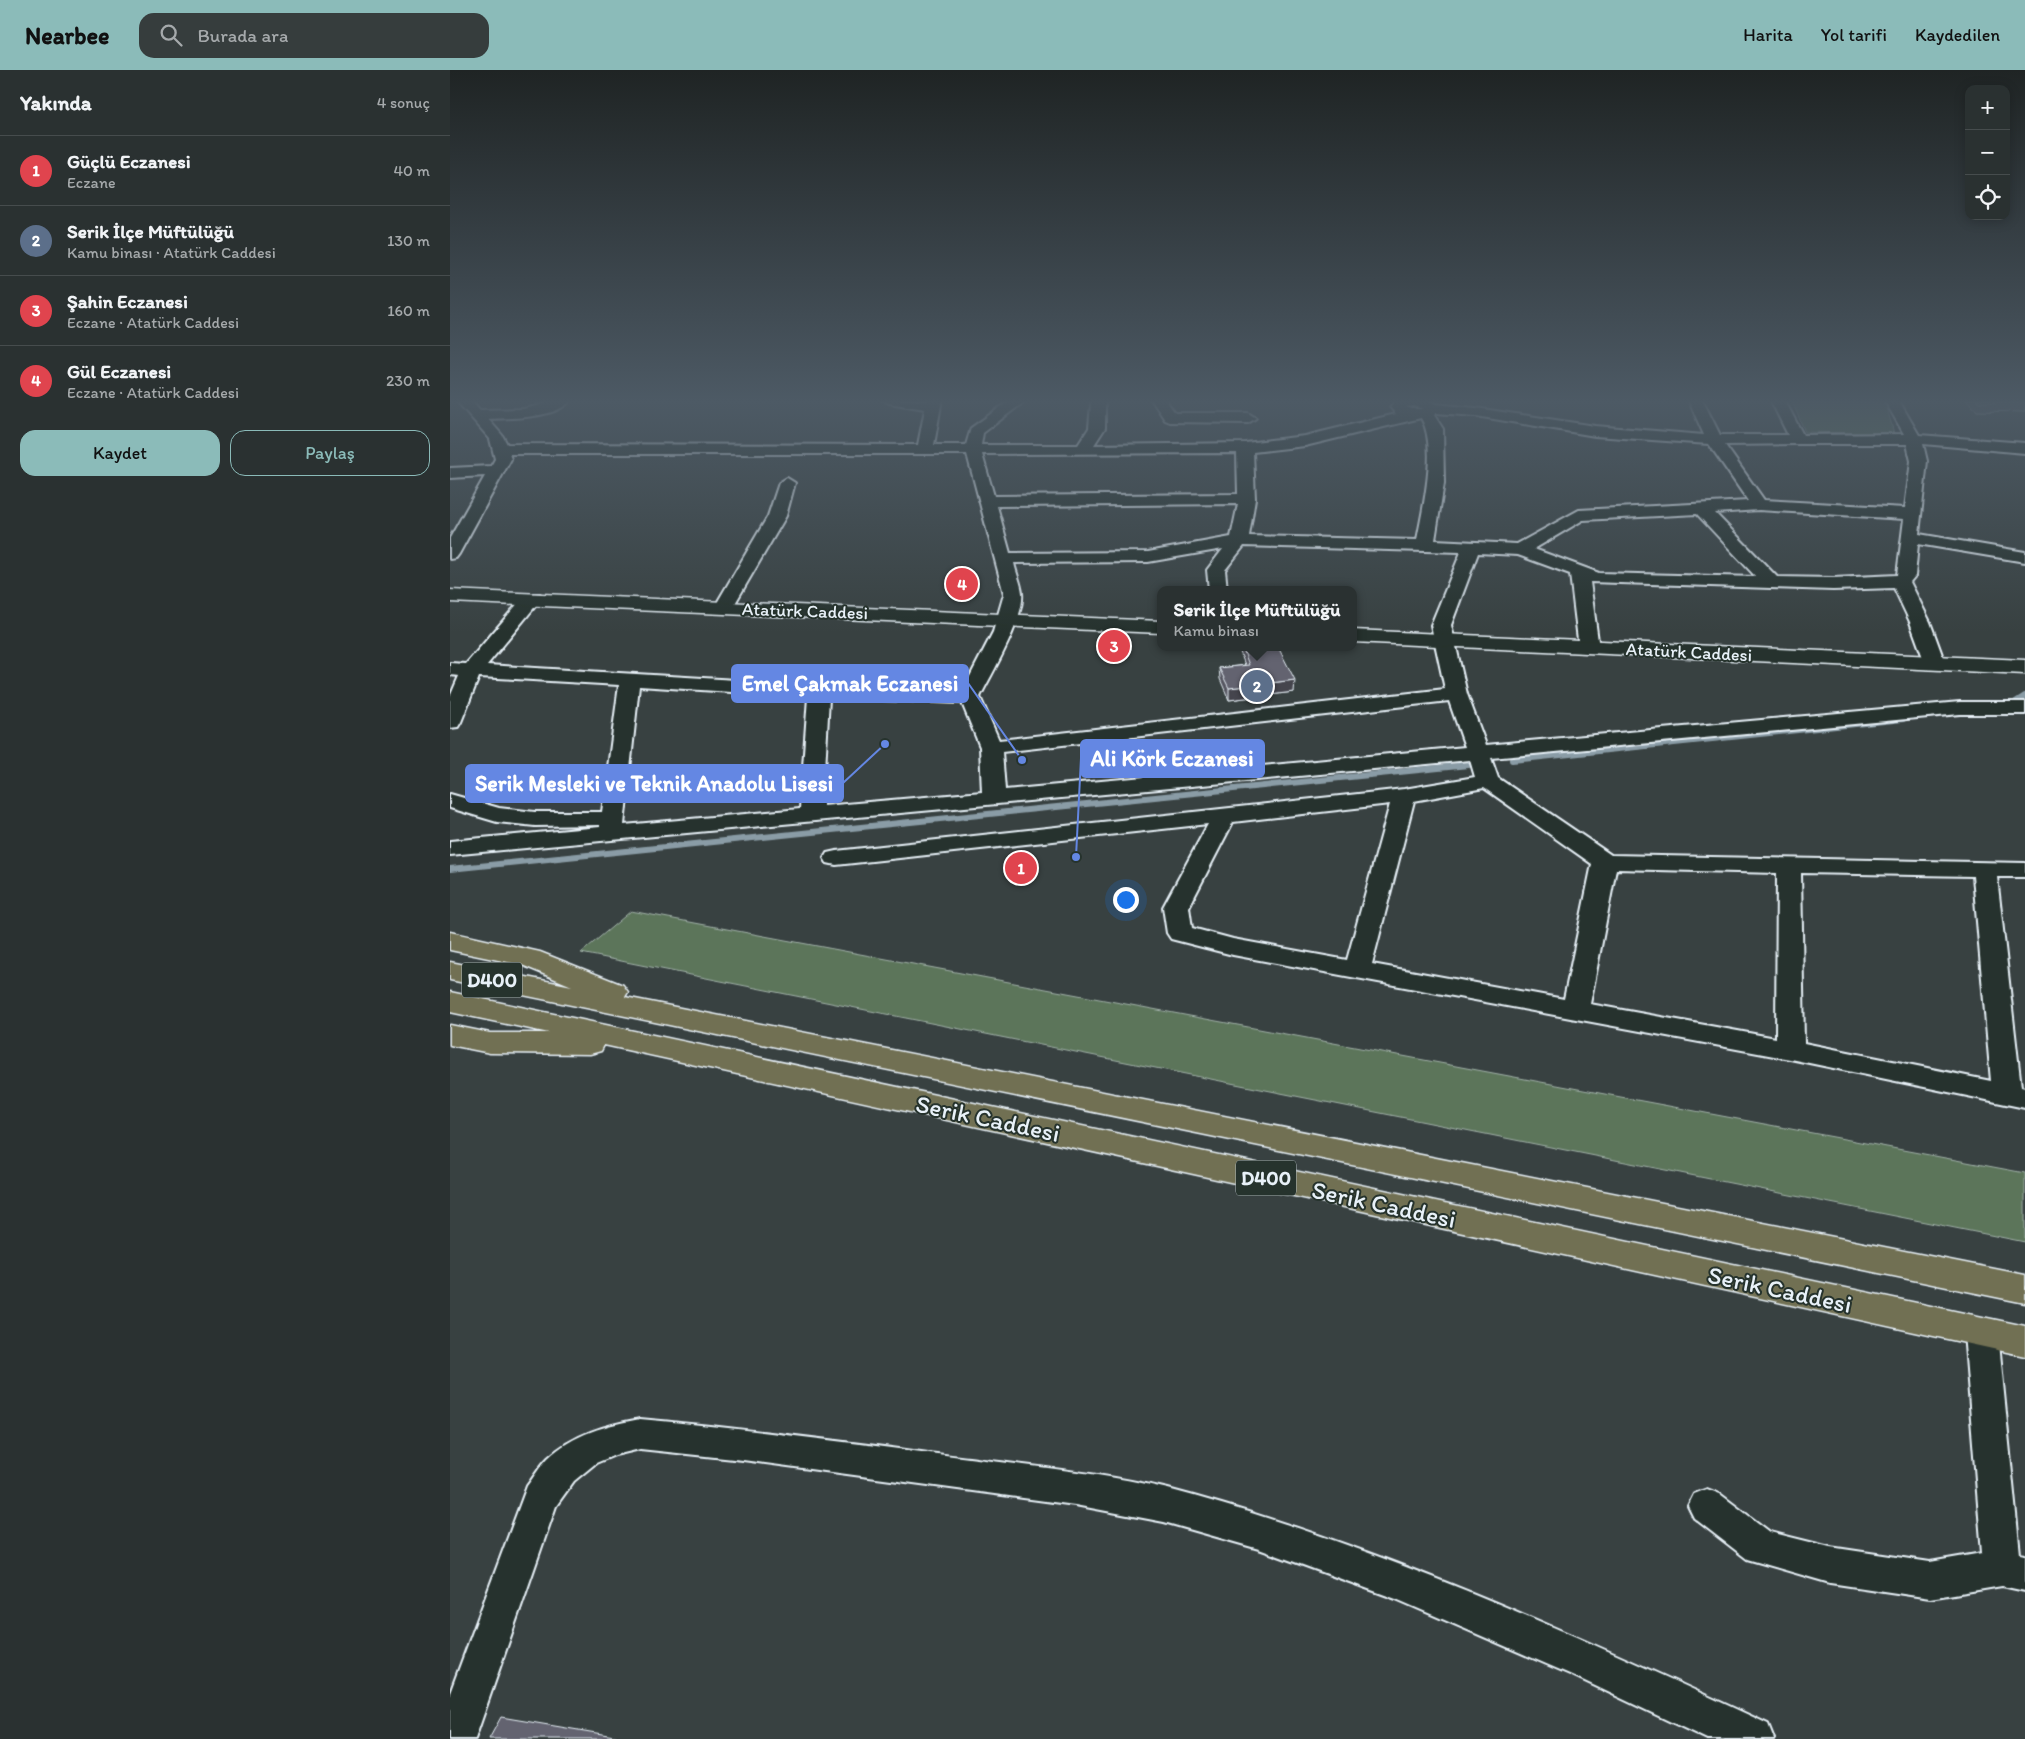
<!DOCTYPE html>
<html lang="tr">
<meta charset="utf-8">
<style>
body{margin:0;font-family:Itim,sans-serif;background:#363d3d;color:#f1f3f6}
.controls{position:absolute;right:15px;top:15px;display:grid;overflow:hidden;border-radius:10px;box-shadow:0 2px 12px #0003}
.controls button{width:45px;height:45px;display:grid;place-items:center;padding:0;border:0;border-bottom:1px solid #464c4d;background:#2a3131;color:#f1f3f6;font:25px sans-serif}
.you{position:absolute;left:675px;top:829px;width:18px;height:18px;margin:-12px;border:4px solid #fff;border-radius:50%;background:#1a73e8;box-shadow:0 0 0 8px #1a73e833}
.badge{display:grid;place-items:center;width:32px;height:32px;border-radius:50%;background:#8bbbb9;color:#fff;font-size:16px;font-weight:700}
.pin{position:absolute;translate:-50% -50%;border:2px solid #fff;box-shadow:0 1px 5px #0006}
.popup{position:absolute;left:707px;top:516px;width:200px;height:65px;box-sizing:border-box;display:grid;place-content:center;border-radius:10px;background:#2a3131;filter:drop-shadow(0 1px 4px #0005);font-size:16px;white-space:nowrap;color:#a5a9ab}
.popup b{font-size:19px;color:#f1f3f6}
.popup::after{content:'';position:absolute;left:50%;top:100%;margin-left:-10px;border:10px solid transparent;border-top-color:#2a3131}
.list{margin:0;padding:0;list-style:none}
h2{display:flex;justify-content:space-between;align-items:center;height:65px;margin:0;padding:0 20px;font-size:21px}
h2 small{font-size:16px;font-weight:400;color:#a5a9ab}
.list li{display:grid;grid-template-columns:32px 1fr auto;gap:15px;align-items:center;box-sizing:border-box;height:70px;padding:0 20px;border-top:1px solid #464c4d}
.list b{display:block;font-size:19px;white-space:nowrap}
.list p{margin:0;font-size:16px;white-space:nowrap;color:#a5a9ab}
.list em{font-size:16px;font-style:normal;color:#a5a9ab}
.actions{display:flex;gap:10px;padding:15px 20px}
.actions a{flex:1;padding:11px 0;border:1px solid #8bbbb9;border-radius:15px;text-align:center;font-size:18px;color:#8bbbb9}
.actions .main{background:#8bbbb9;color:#111}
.icon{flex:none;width:28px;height:28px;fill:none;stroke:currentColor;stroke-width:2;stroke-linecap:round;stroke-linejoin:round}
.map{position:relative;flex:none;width:1575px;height:1669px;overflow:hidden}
header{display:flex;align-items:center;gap:30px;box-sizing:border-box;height:70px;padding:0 25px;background:#8bbbb9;color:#111}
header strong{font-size:24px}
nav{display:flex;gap:28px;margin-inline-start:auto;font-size:18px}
.search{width:350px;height:45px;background:#363d3d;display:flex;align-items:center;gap:12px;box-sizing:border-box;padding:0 18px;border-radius:15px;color:#a5a9ab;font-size:19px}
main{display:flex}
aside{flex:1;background:#2a3131}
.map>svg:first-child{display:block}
.green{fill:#5b745a;stroke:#a2b2a9}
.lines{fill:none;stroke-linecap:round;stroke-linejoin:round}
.stream{stroke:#8a9ca6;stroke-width:6}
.street-casing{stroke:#e8f1f8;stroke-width:4}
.secondary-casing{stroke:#e8f1f8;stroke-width:3}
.highway-casing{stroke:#e8f1f8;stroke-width:3}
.street{fill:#26332d;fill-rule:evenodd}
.secondary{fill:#26332d;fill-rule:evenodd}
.highway{fill:#716f52;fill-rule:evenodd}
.wall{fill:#555560;stroke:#e8f1f8}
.shaded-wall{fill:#45454e;stroke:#e8f1f8}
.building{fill:#636370;stroke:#e8f1f8}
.labels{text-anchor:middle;stroke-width:4;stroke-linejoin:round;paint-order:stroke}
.far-street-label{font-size:18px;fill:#e8f1f8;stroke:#26332d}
.shield{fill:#26332d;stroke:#aeb8bb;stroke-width:1}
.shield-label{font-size:20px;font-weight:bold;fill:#e8f1f8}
.near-street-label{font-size:25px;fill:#e8f1f8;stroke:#26332d}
.leader{fill:none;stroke:#6487e3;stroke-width:2}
.callout-dot{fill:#6487e3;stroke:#26332d;stroke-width:2}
.callout{fill:#6487e3;stroke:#6487e3;stroke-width:2}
.callout-label{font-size:22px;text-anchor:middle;font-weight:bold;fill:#fff}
</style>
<header>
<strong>Nearbee</strong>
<div class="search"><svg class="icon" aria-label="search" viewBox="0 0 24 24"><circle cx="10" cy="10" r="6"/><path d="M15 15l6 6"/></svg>Burada ara</div>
<nav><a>Harita</a><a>Yol tarifi</a><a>Kaydedilen</a></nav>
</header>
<main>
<aside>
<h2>Yakında<small>4 sonuç</small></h2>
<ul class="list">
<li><span class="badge" style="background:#e0444e">1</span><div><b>Güçlü Eczanesi</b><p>Eczane</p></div><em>40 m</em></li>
<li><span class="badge" style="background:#5c6f8a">2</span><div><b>Serik İlçe Müftülüğü</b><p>Kamu binası · Atatürk Caddesi</p></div><em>130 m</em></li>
<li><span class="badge" style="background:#e0444e">3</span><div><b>Şahin Eczanesi</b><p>Eczane · Atatürk Caddesi</p></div><em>160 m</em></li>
<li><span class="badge" style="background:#e0444e">4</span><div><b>Gül Eczanesi</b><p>Eczane · Atatürk Caddesi</p></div><em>230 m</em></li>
</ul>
<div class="actions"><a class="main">Kaydet</a><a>Paylaş</a></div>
</aside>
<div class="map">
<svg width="1575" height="1669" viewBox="0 0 1575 1669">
<rect width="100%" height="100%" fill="#384141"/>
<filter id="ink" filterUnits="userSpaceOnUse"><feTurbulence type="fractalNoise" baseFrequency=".02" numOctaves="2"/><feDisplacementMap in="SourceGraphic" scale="10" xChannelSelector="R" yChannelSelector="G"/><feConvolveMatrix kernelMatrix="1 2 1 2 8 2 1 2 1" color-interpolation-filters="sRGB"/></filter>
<g filter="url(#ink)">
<!-- green -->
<g class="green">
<path d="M1341,329h34l61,5 8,30 -89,-2z"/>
<path d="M181,841l1394,262v69l-1444,-289z"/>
</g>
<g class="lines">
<!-- stream -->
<g class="stream">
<path d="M1558,637l17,-11"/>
<path d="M1062,690l391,-41"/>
<path d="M0,799l1028,-105"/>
</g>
<defs>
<g id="street">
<path d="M5,329h15l10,11 43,-1 18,-4 14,-6h16c-12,20 -61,19 -83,20l14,16 5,9 411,1 7,-36 -36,-6 -7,-4 45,2 1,-2h14l-8,46h32l5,-17 41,-29h16l-45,34 -2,12h97l11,-17 2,-25 3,-4h15l-4,5v24l-11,17 151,-2 60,-7 91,-22 -6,-7 5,-6 7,-2h22l12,5 40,4 119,18 109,9 -16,-36h14l18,36h68l-18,-36h14l19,36 101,-1 -20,-35h14l21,36 106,8v10l-102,-9 4,17 -8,73 106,18v10l-107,-18 -3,32 -5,6 20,40 15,41 -3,4 -7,2 -7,-2 -3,-4 -15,-41 -16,-34 -61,2 -243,-8 9,66 -3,4h-14l-3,-4 -9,-74 -52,-19 -40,-2 -27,72 16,69 19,51 474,-43h65v12h-65l-469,44 7,20 113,77 414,8v14h-28l24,210 4,1v20l-235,-49 -557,-104 -62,-16 -4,-6 -4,-26 45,-83 -372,41 -9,-2 -3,-5 3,-5 9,-2 568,-62 71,-12 -5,-17 -1020,95v-14l150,-14v-2l-65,1 -38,-4 -47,-14v-14l49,14 36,4h67l17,-127 -140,-8 -18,45 -3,5 -8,1v-31l9,-21 -9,-1v-12l16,1 60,-70h14l2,4 -55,67 332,20 144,5 30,-58 11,-38 -37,-140h-458l2,5 -52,95 -3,4 -6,1v-21l35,-62 -35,2v-10l41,-2 4,-7 -5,-20zM964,336l10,3h-12l-6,-2zM986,343l40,3 119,20 114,8 39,57 -169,9 -62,34 -82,-4 9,-57 -1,-54 -9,-14zM971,348c17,28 2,90 -4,122l-168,-4 6,-37 -2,-47 52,-6zM1350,374h107l4,17 -6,47 -141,-8 -39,-55zM787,383l1,41 -244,2 -12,-42zM788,434l-7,33 -83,15 -138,1 -13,-47zM1309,440l145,9 -7,56 -64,3 -56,-1 -62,-64zM1247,444l59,63 -157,-4 -65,-24 49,-29zM794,476l217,6 -30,73 14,64 -446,51 -19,-43c12,-24 45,-79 42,-104 -1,-10 -6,-20 -8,-30l134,-1 75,-13 -16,21 2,20h18l-2,-20zM189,616l169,11 -8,112 -176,16zM379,628l133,5 18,44 2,45 -159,14zM999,631l16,46 -460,43 -3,-38zM1034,718l108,76 -28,135 -192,-35 42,-163zM940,734l-43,156 -114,-21 -41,-11 -3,-21 44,-85zM1166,799l161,4 -1,165 -186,-34zM1351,803l172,3 18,205 -187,-38z"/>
<path d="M701,329h14l10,14h73l8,5 -8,5 -78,-1 -5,-2z"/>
<path d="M337,408l8,5 -9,33 -56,96h-14l-2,-4 54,-92 11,-33z"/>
<path d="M1531,1249l12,4 5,10 22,221 5,1v36l-23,-5 -72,12 -100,-15 -83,-24 -53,-41 -6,-12 6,-12 13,-5 13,5 50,38 60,15 100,15 52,-9 -18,-220 5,-10z"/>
<path d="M190,1349c110,10 219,25 329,39 66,9 135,15 199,31 208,55 405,145 600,235l6,15h-67l-135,-64 -176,-76 -137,-50 -95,-27 -89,-17 -332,-45 -103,-11 -25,6 -19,8 -22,18 -18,25 -81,233h-25v-46l77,-207c7,-9 13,-20 21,-28 25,-24 59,-33 92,-39z"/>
</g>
<g id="secondary">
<path d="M0,520l711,31v12l-711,-31z"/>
<path d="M903,560l672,30v14l-672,-32z"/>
</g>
<g id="highway">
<path d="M0,862l90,20 83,33 5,7 -3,5 1400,278v28l-1575,-323v-18l122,24 -50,-21 -72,-15z"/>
<path d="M0,922l1575,334v30l-1421,-311 -3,6 -11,3 -100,-1 -40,-8v-20l40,8h59l-99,-21z"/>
</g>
</defs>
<!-- street casing -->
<use href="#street" class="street-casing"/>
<!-- secondary casing -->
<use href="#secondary" class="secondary-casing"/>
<!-- highway casing -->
<use href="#highway" class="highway-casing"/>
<!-- street -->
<use href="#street" class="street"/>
<!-- secondary -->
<use href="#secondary" class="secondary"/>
<!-- highway -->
<use href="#highway" class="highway"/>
</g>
<!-- wall -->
<g class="wall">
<path d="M1516,329h56l3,3v6l-1,4 -47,-1z"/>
<path d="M788,577h40l16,45 -65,8 -9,-21 -1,-11 26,-3z"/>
</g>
<!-- shaded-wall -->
<path class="shaded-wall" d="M845,610l-1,12 -65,8v-12z"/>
<!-- building -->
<g class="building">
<path d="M1526,329h46l3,3v1l-46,-1z"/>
<path d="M792,577h36l17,33 -66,8 -10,-20 30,-3z"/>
<path d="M51,1647l131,22h-143z"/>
</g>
</g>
<!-- sky -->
<linearGradient id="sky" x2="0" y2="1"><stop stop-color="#1f2424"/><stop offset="0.59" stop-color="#4d5a65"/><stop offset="1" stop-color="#4d5a65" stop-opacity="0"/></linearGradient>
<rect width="1575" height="562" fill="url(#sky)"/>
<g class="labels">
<!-- far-street labels -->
<g class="far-street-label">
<text transform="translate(355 541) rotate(2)" y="6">Atatürk Caddesi</text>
<text transform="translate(1239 582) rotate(3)" y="6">Atatürk Caddesi</text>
</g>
<!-- shield labels -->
<g class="shield">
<rect x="12" y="892.5" width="60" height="35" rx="4"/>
<rect x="786" y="1090.5" width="60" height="35" rx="4"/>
</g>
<g class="shield-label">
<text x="42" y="917">D400</text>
<text x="816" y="1115">D400</text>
</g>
<!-- near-street labels -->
<g class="near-street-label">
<text transform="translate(538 1048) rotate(12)" y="9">Serik Caddesi</text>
<text transform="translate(934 1134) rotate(12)" y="9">Serik Caddesi</text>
<text transform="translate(1330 1219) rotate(12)" y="9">Serik Caddesi</text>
</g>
</g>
<!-- callouts -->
<path class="leader" d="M572 690L518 613M626 787L631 688M435 674L393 713"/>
<g class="callout-dot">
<circle cx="572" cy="690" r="5"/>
<circle cx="626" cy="787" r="5"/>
<circle cx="435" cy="674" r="5"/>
</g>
<g class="callout">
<rect x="282" y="595" width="236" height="37" rx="5"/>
<rect x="631" y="670" width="183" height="37" rx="5"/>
<rect x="16" y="695" width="377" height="37" rx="5"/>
</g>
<g class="callout-label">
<text x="400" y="621">Emel Çakmak Eczanesi</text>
<text x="722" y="696">Ali Körk Eczanesi</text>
<text x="204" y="721">Serik Mesleki ve Teknik Anadolu Lisesi</text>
</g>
</svg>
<div class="controls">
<button>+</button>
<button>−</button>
<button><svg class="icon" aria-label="locate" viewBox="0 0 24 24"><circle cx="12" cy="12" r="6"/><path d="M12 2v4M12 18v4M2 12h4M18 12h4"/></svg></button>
</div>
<div class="you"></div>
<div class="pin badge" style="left:571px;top:798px;background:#e0444e">1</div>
<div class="pin badge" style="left:807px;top:616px;background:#5c6f8a">2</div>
<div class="popup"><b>Serik İlçe Müftülüğü</b>Kamu binası</div>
<div class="pin badge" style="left:664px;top:576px;background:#e0444e">3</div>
<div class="pin badge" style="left:512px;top:514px;background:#e0444e">4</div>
</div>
</main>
